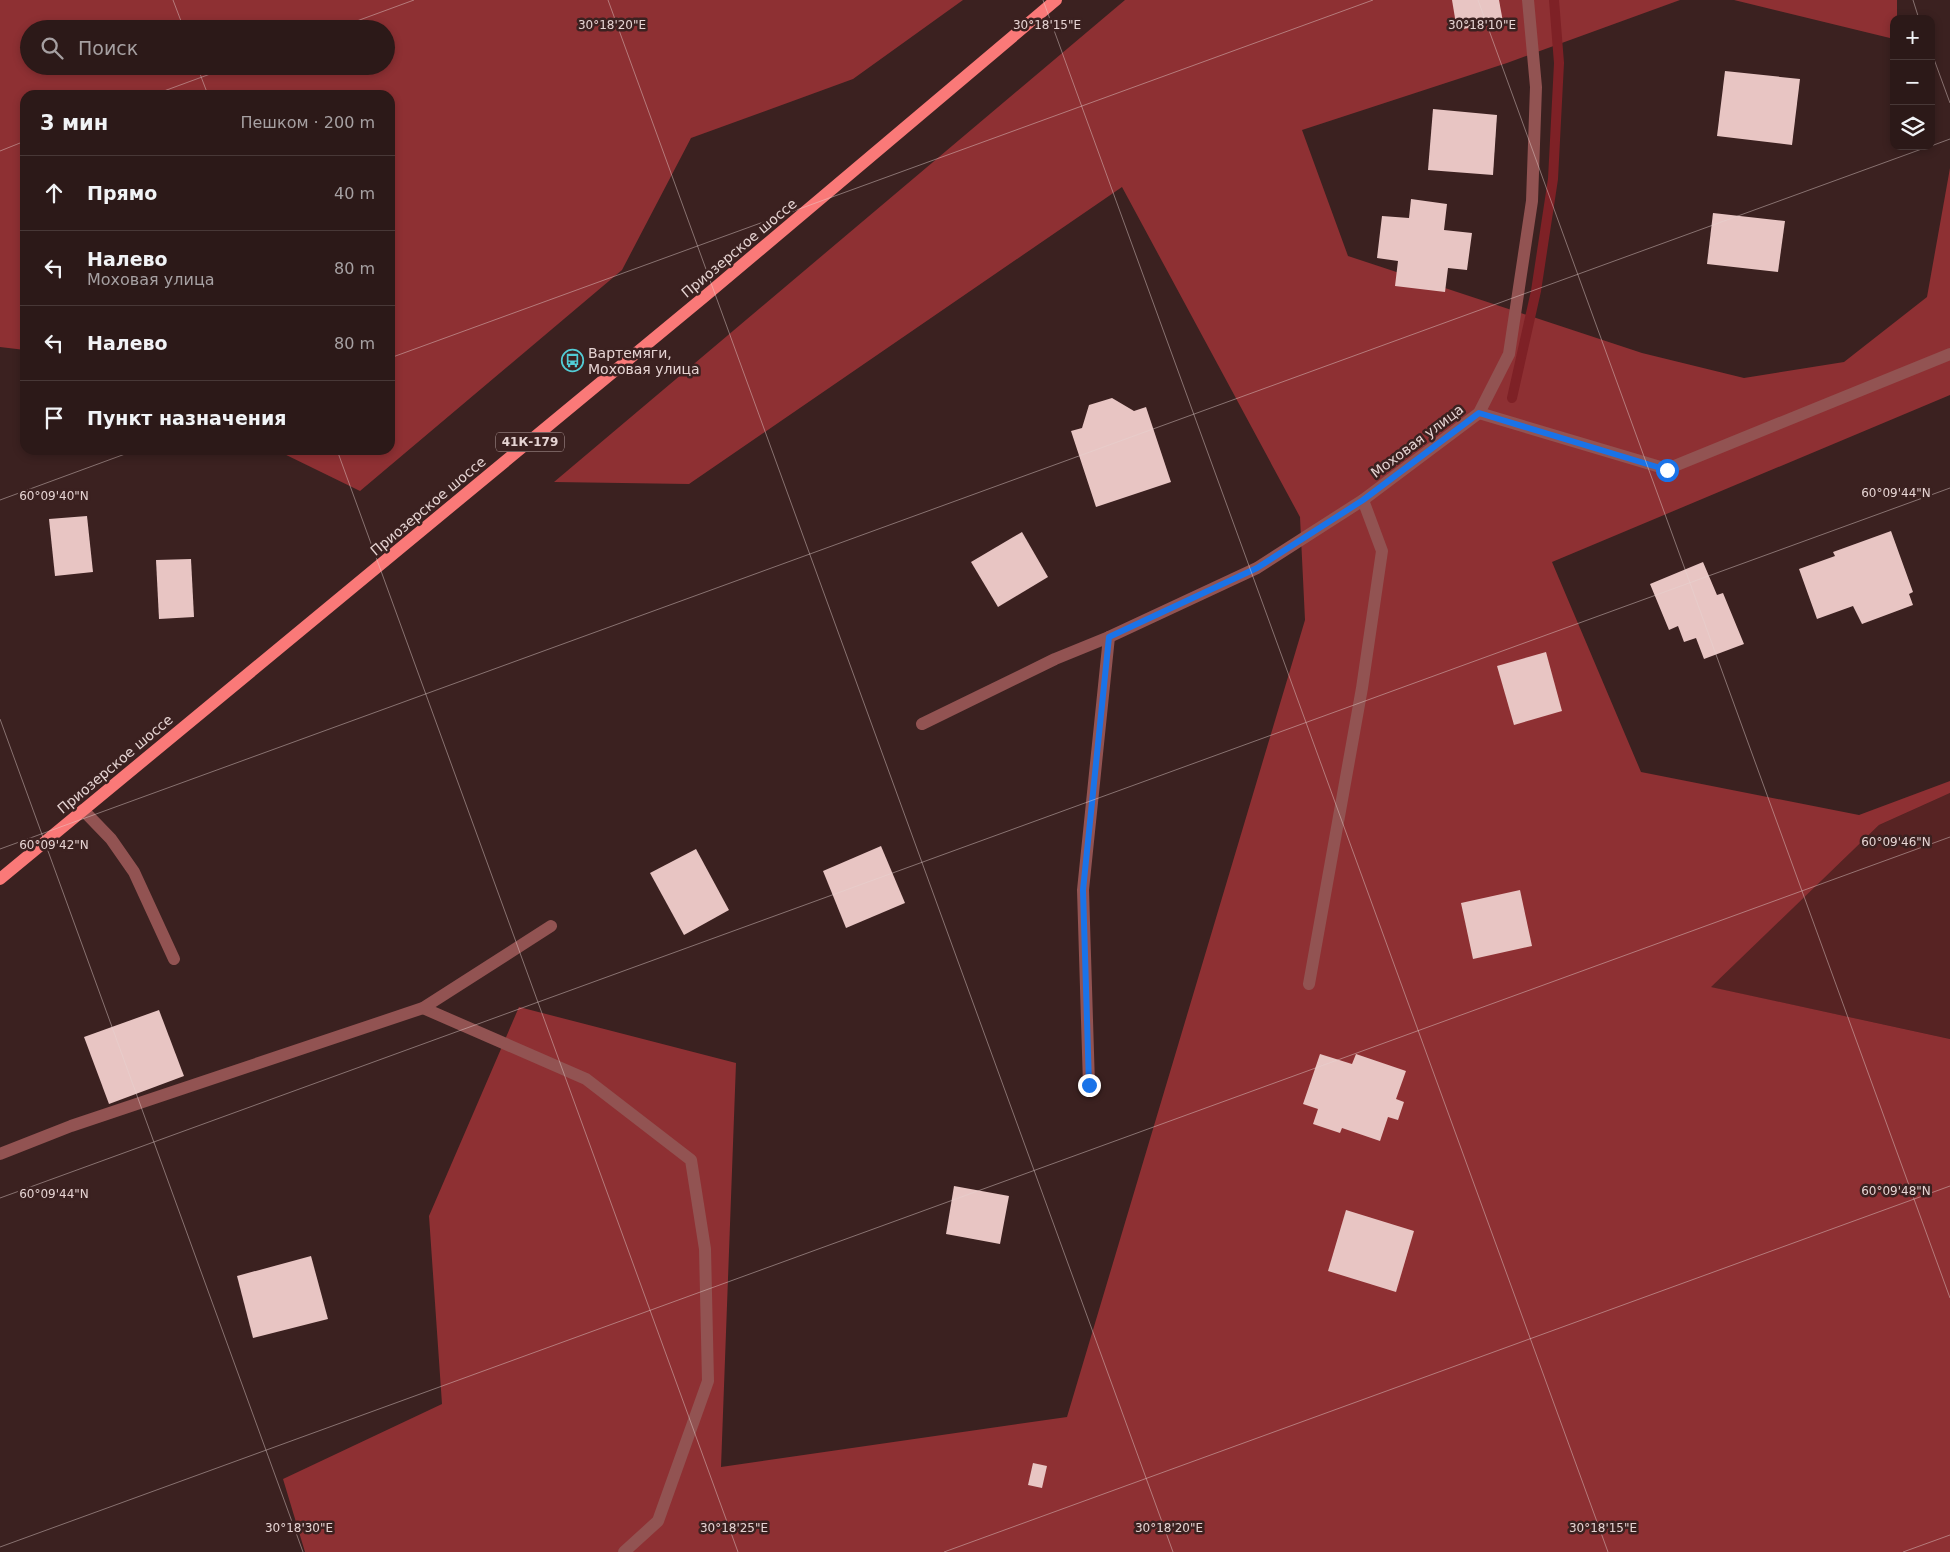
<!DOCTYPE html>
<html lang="ru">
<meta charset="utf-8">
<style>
body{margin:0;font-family:"DejaVu Sans",sans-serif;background:#342221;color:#f1f3f6}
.controls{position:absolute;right:15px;top:15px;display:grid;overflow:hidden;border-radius:10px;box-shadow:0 2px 8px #0003}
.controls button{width:45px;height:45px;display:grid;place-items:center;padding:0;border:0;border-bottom:1px solid #483837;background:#2c1918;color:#f1f3f6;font:25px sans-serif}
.stop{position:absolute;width:15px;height:15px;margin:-11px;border:4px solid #1a73e8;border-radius:50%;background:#fff}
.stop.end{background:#1a73e8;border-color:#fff;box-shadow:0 1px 5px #0008}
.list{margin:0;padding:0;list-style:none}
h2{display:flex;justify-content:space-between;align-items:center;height:65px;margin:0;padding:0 20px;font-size:21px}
h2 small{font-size:16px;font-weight:400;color:#a6a0a2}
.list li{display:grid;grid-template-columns:32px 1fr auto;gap:15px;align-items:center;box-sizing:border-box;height:75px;padding:0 20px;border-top:1px solid #483837}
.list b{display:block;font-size:19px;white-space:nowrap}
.list p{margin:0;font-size:16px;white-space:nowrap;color:#a6a0a2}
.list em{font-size:16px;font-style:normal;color:#a6a0a2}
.icon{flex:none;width:28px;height:28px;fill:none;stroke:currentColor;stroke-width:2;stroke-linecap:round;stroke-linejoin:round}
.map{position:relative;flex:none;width:1950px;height:1552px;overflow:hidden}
.search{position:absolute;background:#2c1918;box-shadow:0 2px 8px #0003;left:20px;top:20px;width:375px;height:55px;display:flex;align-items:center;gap:12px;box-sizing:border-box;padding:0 18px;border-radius:28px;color:#a6a0a2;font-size:19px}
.panel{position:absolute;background:#2c1918;box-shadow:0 2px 8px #0003;left:20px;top:90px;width:375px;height:365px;border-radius:15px}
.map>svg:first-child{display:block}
.green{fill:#572323}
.forest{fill:#8e3033;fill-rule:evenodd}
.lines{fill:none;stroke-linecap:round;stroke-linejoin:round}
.stream{stroke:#7e2126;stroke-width:10}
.building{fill:#e8c5c3}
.minor{stroke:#925352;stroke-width:12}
.major{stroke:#fa7978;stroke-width:12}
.route{stroke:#1a73e8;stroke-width:6}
.ticks{fill:none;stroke:#e6d4d3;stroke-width:1;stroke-opacity:0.45}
.labels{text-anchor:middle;stroke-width:5;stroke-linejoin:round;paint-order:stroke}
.shield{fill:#3b2120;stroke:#b39e9d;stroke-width:1}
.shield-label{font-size:12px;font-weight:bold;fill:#e6d4d3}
.street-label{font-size:14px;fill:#e6d4d3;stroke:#3b2120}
.poi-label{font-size:14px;fill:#e6d4d3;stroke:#3b2120;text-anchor:start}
.ticks-label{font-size:12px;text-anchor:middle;fill:#e6d4d3;stroke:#3b2120;stroke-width:5;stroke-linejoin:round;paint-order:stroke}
</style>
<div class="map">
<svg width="1950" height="1552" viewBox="0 0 1950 1552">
<rect width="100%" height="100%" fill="#3b2120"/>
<!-- green -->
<path class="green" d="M1950,793v246l-240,-52 169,-162z"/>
<!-- forest -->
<g class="forest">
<path d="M0,0h963l-110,79 -162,59 -69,132 -262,221 -84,-41h114v-355h-365v255l-25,-3zM29,29h357v37h-357z"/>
<path d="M1125,0h555l-173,63 -205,67 46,126 294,97 102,25 100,-16 83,-65 23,-129v227l-398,167 89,210 218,43 91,-34v12l-71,32 -168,162 239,52v513h-1645l-22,-73 159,-75 -13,-188 90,-209 217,56 -15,404 346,-50 238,-797 -5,-103 -178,-330 -433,297 -135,-2z"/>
<path d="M1734,0h163v19h-3v20z"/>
</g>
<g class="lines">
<!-- stream -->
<path class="stream" d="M1512,398l24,-107 17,-112 6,-116 -5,-63"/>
</g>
<!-- building -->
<g class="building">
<path d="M1452,0h47l4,22 -46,8z"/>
<path d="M1725,71l75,8 -8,66 -75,-9z"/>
<path d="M1433,109l64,6 -4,60 -65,-5z"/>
<path d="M1411,199l36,5 -3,26 28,3 -5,37 -19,-2 -3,24 -50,-6 3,-25 -21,-3 5,-42 27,2z"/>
<path d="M1713,213l72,8 -7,51 -71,-8z"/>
<path d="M1112,398l22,13 12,-4 25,75 -75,25 -25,-76 11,-3 7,-23z"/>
<path d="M87,516l6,56 -38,4 -6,-57z"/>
<path d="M1891,531l22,61 -4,2 4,11 -51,19 -9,-18 -36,13 -18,-50 36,-13 -2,-4z"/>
<path d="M1022,532l26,45 -50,30 -27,-45z"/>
<path d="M191,559l3,58 -35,2 -3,-59z"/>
<path d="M1703,562l14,33 6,-2 21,51 -40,15 -8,-21 -12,4 -6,-16 -9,4 -19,-46z"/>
<path d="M1546,652l16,59 -48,14 -17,-59z"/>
<path d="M881,846l24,57 -59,25 -23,-57z"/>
<path d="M696,849l33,61 -45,25 -34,-62z"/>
<path d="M1520,890l12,56 -59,13 -12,-56z"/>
<path d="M159,1010l25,66 -75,28 -25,-67z"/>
<path d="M1320,1054l32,10 4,-10 50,17 -10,28 8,3 -6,18 -10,-3 -8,24 -38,-13 -2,5 -27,-9 5,-15 -15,-5z"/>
<path d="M954,1186l55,10 -9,48 -54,-10z"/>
<path d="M1346,1210l68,21 -18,61 -68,-21z"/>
<path d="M311,1256l17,63 -75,19 -16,-62z"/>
<path d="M1033,1463l14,3 -5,22 -14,-3z"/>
</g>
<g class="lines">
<!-- minor -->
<g class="minor">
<path d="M1479,413l188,56 283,-115"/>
<path d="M922,724l133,-65 54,-22 148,-69 106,-68 116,-87 30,-59 23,-153 4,-114 -8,-87"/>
<path d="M83,810l28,29 23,33 40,87"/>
<path d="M1309,984l53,-296 20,-137 -19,-51"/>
<path d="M423,1008l163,71 105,81 14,89 3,132 -50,140 -34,31"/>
<path d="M1089,1085l-6,-195 26,-253"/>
<path d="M0,1154l71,-28 352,-118 128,-82"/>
</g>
<!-- major -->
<path class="major" d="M0,879l704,-582 352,-297"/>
</g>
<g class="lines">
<!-- route -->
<path class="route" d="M1089,1085l-6,-195 26,-253 148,-69 106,-68 116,-87 188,57"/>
</g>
<!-- ticks -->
<path class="ticks" d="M173,0l11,29M608,0l565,1552M1043,0l565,1552M1478,0l472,1298M1913,0l6,19M335,29l79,-29M1931,51l19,52M197,66l11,29M153,95l79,-29M1931,146l19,-7M0,151l25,-10M390,358l983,-358M337,450l401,1102M0,500l136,-50M0,719l303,833M0,849l1930,-703M0,1198l1950,-710M0,1547l1950,-710M944,1552l1006,-366M1903,1552l47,-17"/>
<!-- icons -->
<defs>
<symbol id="bus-ring" viewBox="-11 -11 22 22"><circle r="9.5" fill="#3b2120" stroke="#52ccd5" stroke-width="1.5"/><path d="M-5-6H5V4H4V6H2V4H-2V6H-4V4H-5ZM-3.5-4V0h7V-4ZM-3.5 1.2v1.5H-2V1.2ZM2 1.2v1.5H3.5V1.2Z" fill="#52ccd5"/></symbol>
</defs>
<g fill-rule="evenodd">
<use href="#bus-ring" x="560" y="348" width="25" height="25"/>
</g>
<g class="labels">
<!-- shield labels -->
<rect class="shield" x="496" y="432.5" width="68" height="19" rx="4"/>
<g class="shield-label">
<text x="530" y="446">41К-179</text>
</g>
<!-- street labels -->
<g class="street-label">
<text transform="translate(739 248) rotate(-40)" y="5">Приозерское шоссе</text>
<text transform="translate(1417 441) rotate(-37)" y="5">Моховая улица</text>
<text transform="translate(428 506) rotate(-40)" y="5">Приозерское шоссе</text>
<text transform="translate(115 764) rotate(-40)" y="5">Приозерское шоссе</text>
</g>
<!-- poi labels -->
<g class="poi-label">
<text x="588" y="358">Вартемяги,<tspan x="588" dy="16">Моховая улица</tspan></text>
</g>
</g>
<g class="ticks-label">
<text x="612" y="29">30°18'20"E</text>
<text x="1047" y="29">30°18'15"E</text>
<text x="1482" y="29">30°18'10"E</text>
<text x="1896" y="497">60°09'44"N</text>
<text x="54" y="500">60°09'40"N</text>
<text x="1896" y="846">60°09'46"N</text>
<text x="54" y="849">60°09'42"N</text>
<text x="1896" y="1195">60°09'48"N</text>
<text x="54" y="1198">60°09'44"N</text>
<text x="299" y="1532">30°18'30"E</text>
<text x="734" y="1532">30°18'25"E</text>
<text x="1169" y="1532">30°18'20"E</text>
<text x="1603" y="1532">30°18'15"E</text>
</g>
</svg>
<div class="controls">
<button>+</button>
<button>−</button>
<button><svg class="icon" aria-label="layers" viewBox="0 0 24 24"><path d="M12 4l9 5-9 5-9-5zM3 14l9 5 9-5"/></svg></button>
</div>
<div class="stop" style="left:1667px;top:470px"></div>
<div class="stop end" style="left:1089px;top:1085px"></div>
<div class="search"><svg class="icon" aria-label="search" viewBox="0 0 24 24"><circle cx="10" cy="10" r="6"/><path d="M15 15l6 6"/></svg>Поиск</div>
<section class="panel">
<h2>3 мин<small>Пешком · 200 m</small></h2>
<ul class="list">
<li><svg class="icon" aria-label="ahead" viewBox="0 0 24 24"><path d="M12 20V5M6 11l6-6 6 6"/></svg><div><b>Прямо</b></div><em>40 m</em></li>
<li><svg class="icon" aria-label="left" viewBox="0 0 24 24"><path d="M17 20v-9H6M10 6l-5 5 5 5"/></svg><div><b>Налево</b><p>Моховая улица</p></div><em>80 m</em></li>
<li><svg class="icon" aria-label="left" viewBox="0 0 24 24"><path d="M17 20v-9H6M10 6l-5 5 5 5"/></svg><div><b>Налево</b></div><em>80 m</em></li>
<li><svg class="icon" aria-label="arrive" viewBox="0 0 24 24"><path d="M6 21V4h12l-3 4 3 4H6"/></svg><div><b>Пункт назначения</b></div></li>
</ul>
</section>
</div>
